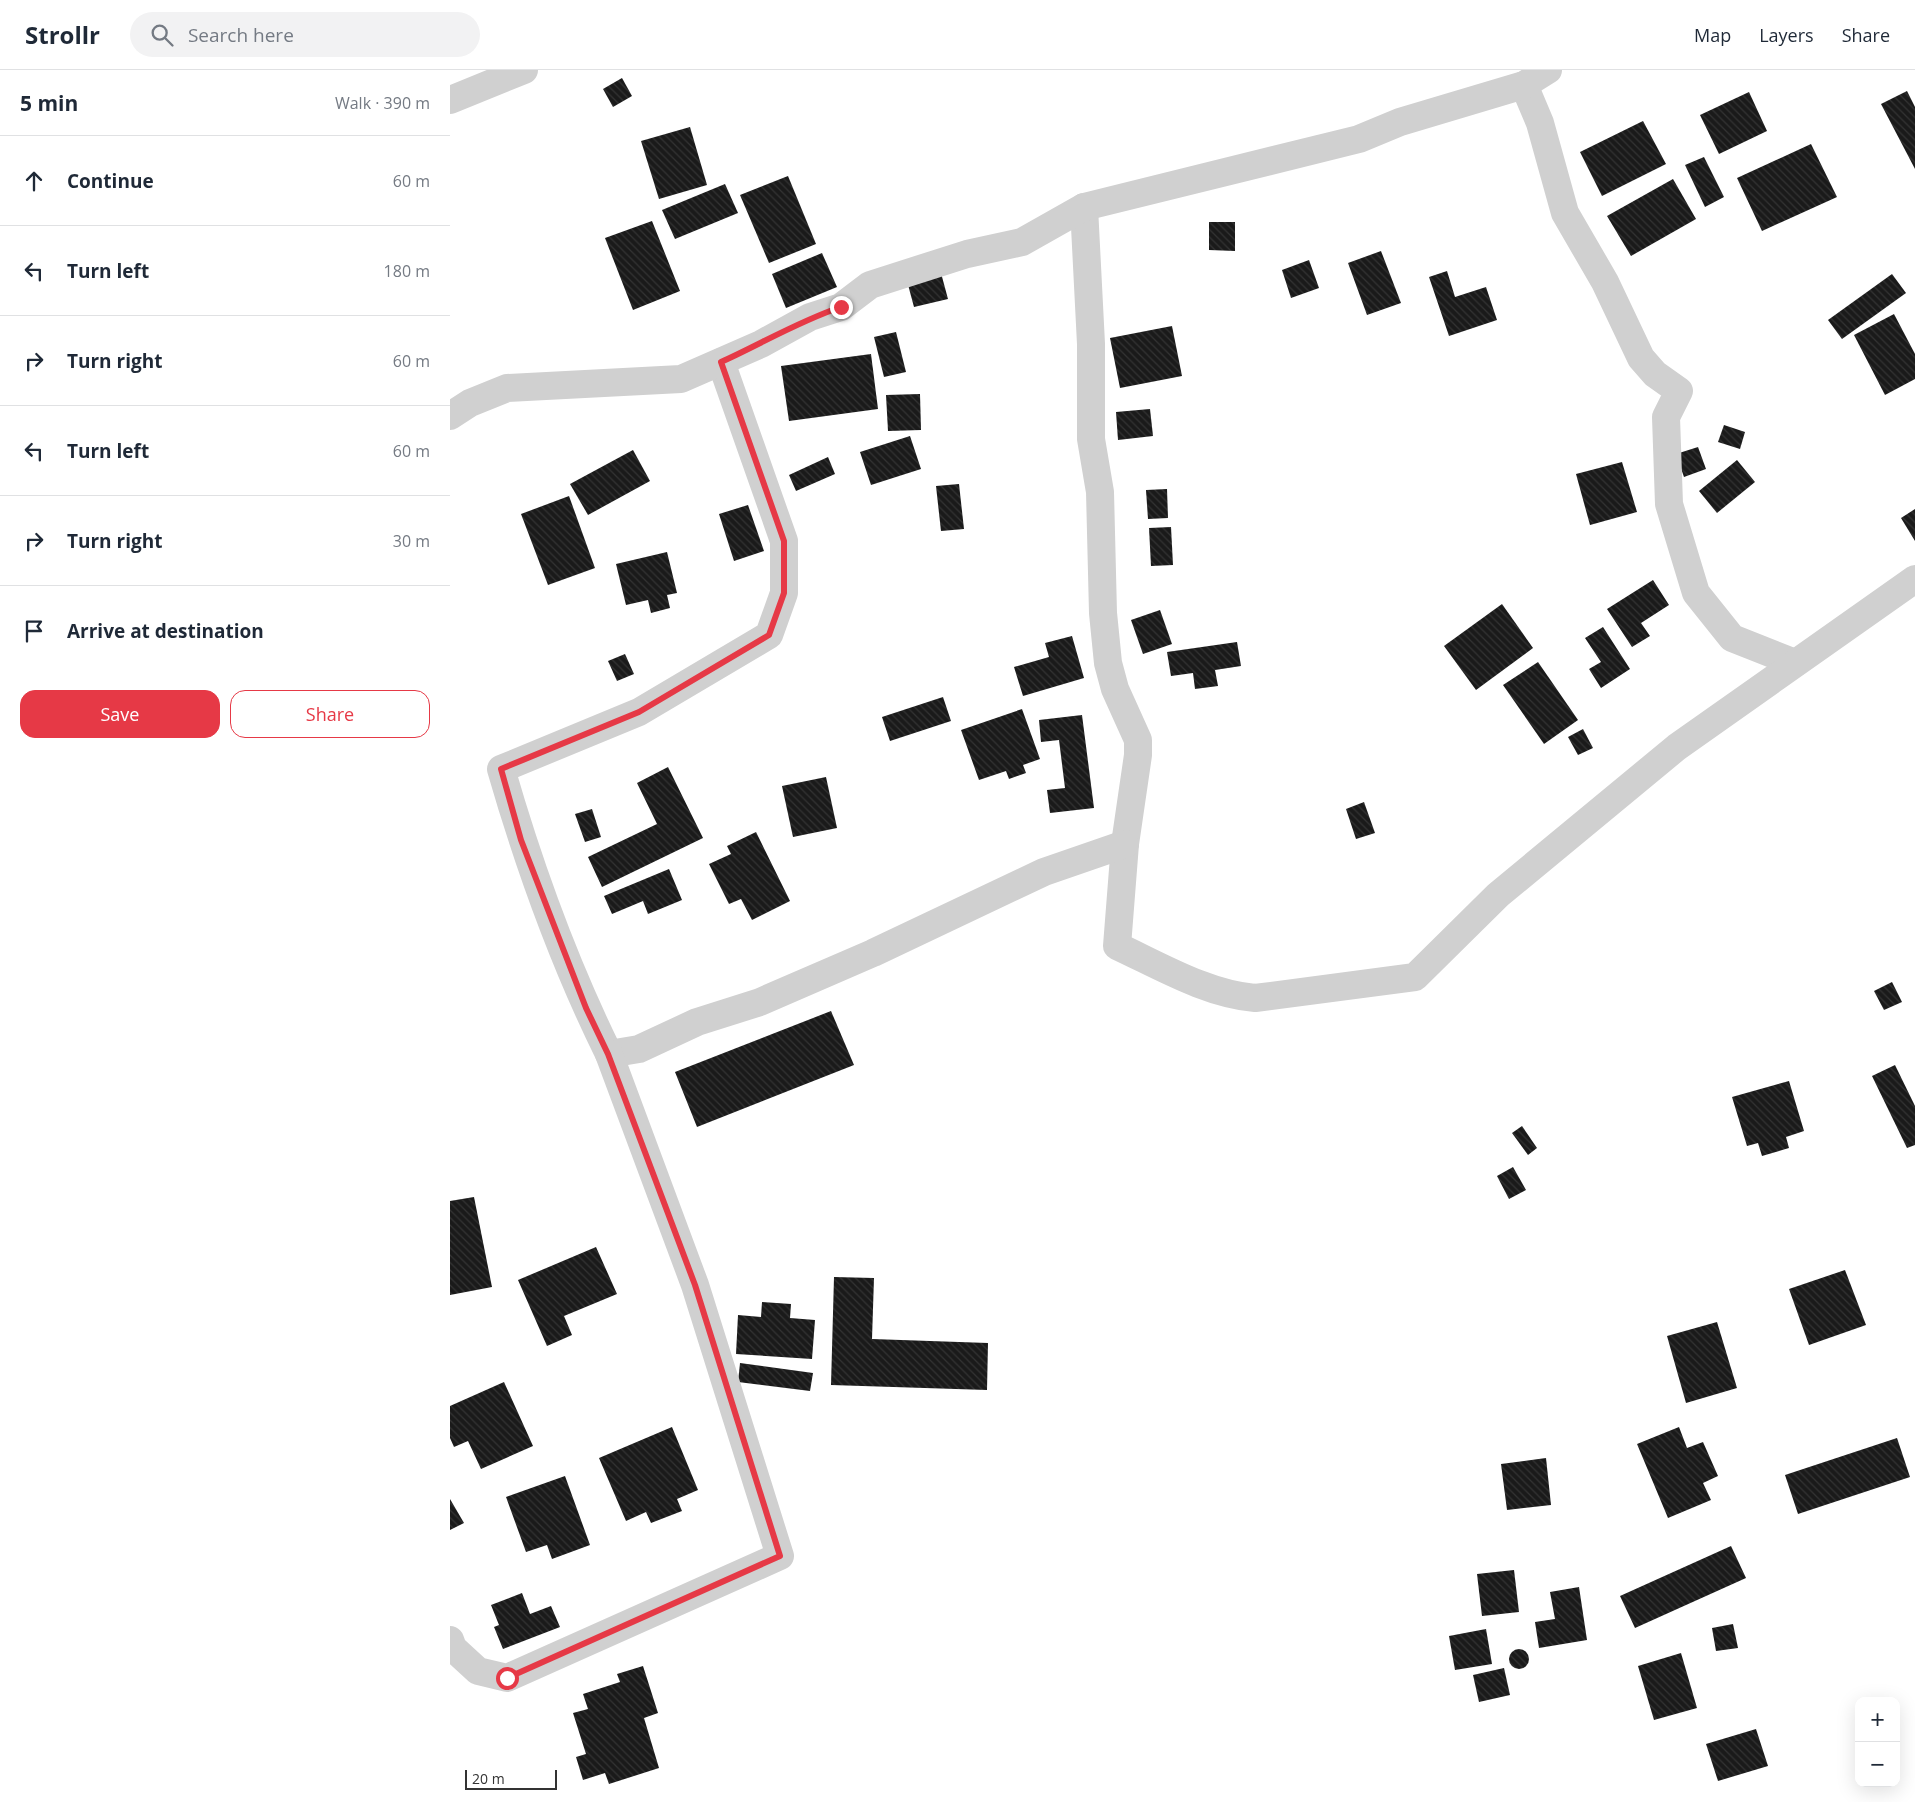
<!DOCTYPE html>
<meta charset="utf-8">
<style>
body{margin:0;font-family:"Open Sans",sans-serif;background:#f2f2f3;color:#1f2937}
.controls{position:absolute;right:15px;bottom:15px;display:grid;overflow:hidden;border-radius:10px;box-shadow:0 5px 20px #0002}
.controls button{width:45px;height:45px;display:grid;place-items:center;padding:0;border:0;border-bottom:1px solid #e0e1e3;background:#fff;color:#1f2937;font:25px sans-serif}
.scale{position:absolute;left:15px;bottom:12px;width:92px;box-sizing:border-box;padding-left:5px;border:2px solid #333;border-top:0;font-size:14px;line-height:18px;white-space:nowrap;color:#333;-webkit-text-stroke:4px #fff;paint-order:stroke}
.stop{position:absolute;width:15px;height:15px;margin:-11px;border:4px solid #e63946;border-radius:50%;background:#fff}
.stop.end{background:#e63946;border-color:#fff;box-shadow:0 1px 5px #0008}
.list{margin:0;padding:0;list-style:none}
h2{display:flex;justify-content:space-between;align-items:center;height:65px;margin:0;padding:0 20px;font-size:21px}
h2 small{font-size:16px;font-weight:400;color:#747a83}
.list li{display:grid;grid-template-columns:32px 1fr auto;gap:15px;align-items:center;box-sizing:border-box;height:90px;padding:0 20px;border-top:1px solid #e0e1e3}
.list b{display:block;font-size:19px;white-space:nowrap}
.list em{font-size:16px;font-style:normal;color:#747a83}
.actions{display:flex;gap:10px;padding:15px 20px}
.actions a{flex:1;padding:11px 0;border:1px solid #e63946;border-radius:15px;text-align:center;font-size:18px;color:#e63946}
.actions .main{background:#e63946;color:#fff}
.icon{flex:none;width:28px;height:28px;fill:none;stroke:currentColor;stroke-width:2;stroke-linecap:round;stroke-linejoin:round}
.map{position:relative;flex:none;width:1465px;height:1732px;overflow:hidden}
header{display:flex;align-items:center;gap:30px;box-sizing:border-box;height:70px;padding:0 25px;background:#fff;border-bottom:1px solid #e0e1e3}
header strong{font-size:24px}
nav{display:flex;gap:28px;margin-inline-start:auto;font-size:18px}
.search{width:350px;height:45px;background:#f2f2f3;display:flex;align-items:center;gap:12px;box-sizing:border-box;padding:0 18px;border-radius:28px;color:#747a83;font-size:19px}
main{display:flex}
aside{flex:1;background:#fff}
.map>svg:first-child{display:block}
.building{fill:url(#building-back-hatch)}
.lines{fill:none;stroke-linecap:round;stroke-linejoin:round}
.minor{stroke:#d0d0d0;stroke-width:28}
.route{stroke:#e63946;stroke-width:6}
</style>
<header>
<strong>Strollr</strong>
<div class="search"><svg class="icon" aria-label="search" viewBox="0 0 24 24"><circle cx="10" cy="10" r="6"/><path d="M15 15l6 6"/></svg>Search here</div>
<nav><a>Map</a><a>Layers</a><a>Share</a></nav>
</header>
<main>
<aside>
<h2>5 min<small>Walk · 390 m</small></h2>
<ul class="list">
<li><svg class="icon" aria-label="ahead" viewBox="0 0 24 24"><path d="M12 20V5M6 11l6-6 6 6"/></svg><div><b>Continue</b></div><em>60 m</em></li>
<li><svg class="icon" aria-label="left" viewBox="0 0 24 24"><path d="M17 20v-9H6M10 6l-5 5 5 5"/></svg><div><b>Turn left</b></div><em>180 m</em></li>
<li><svg class="icon" aria-label="right" viewBox="0 0 24 24"><path d="M7 20v-9h11M14 6l5 5-5 5"/></svg><div><b>Turn right</b></div><em>60 m</em></li>
<li><svg class="icon" aria-label="left" viewBox="0 0 24 24"><path d="M17 20v-9H6M10 6l-5 5 5 5"/></svg><div><b>Turn left</b></div><em>60 m</em></li>
<li><svg class="icon" aria-label="right" viewBox="0 0 24 24"><path d="M7 20v-9h11M14 6l5 5-5 5"/></svg><div><b>Turn right</b></div><em>30 m</em></li>
<li><svg class="icon" aria-label="arrive" viewBox="0 0 24 24"><path d="M6 21V4h12l-3 4 3 4H6"/></svg><div><b>Arrive at destination</b></div></li>
</ul>
<div class="actions"><a class="main">Save</a><a>Share</a></div>
</aside>
<div class="map">
<svg width="1465" height="1732" viewBox="0 0 1465 1732">
<defs>
<pattern id="building-back-hatch" width="6" height="6" patternUnits="userSpaceOnUse" patternTransform="scale(1.25)"><rect width="6" height="6" fill="#1a1a1a"/><path d="M-1 5l2 2M0 0l6 6M5-1l2 2" fill="none" stroke="#333"/></pattern>
</defs>
<rect width="100%" height="100%" fill="#fff"/>
<!-- building -->
<g class="building">
<path d="M172,8l10,18 -19,11 -10,-18z"/>
<path d="M1457,21l8,16v62l-34,-65z"/>
<path d="M1299,22l18,39 -48,23 -19,-39z"/>
<path d="M1193,51l23,43 -64,32 -22,-44z"/>
<path d="M240,57l17,58 -48,14 -18,-58z"/>
<path d="M1361,74l26,53 -75,34 -25,-53z"/>
<path d="M1254,87l20,40 -19,10 -20,-42z"/>
<path d="M338,106l28,68 -47,19 -29,-68z"/>
<path d="M1223,109l23,40 -65,37 -24,-40z"/>
<path d="M275,114l13,29 -63,26 -13,-29z"/>
<path d="M202,151l28,70 -47,19 -28,-72z"/>
<path d="M759,152h26v29l-26,-1z"/>
<path d="M931,181l20,52 -34,12 -19,-52z"/>
<path d="M372,183l15,34 -51,21 -14,-34z"/>
<path d="M859,190l10,28 -28,10 -9,-28z"/>
<path d="M997,201l8,26 31,-10 11,33 -48,16 -20,-59z"/>
<path d="M491,203l7,26 -34,8 -7,-26z"/>
<path d="M1442,204l14,19 -64,46 -14,-19z"/>
<path d="M1444,244l21,40v25l-30,16 -31,-60z"/>
<path d="M722,256l10,50 -62,12 -10,-50z"/>
<path d="M446,262l10,40 -22,5 -10,-40z"/>
<path d="M421,284l7,55 -89,12 -8,-55z"/>
<path d="M470,324l1,36 -33,1 -2,-36z"/>
<path d="M700,339l3,27 -35,4 -2,-28z"/>
<path d="M1274,355l21,7 -5,17 -22,-7z"/>
<path d="M460,366l11,33 -50,16 -11,-33z"/>
<path d="M1248,377l8,22 -22,8 -8,-23z"/>
<path d="M183,380l17,31 -62,34 -18,-31z"/>
<path d="M378,387l7,17 -39,17 -7,-16z"/>
<path d="M1287,390l18,22 -38,31 -18,-22z"/>
<path d="M1172,392l15,50 -47,13 -14,-51z"/>
<path d="M509,414l5,45 -23,2 -5,-45z"/>
<path d="M717,419l1,29 -20,1 -2,-29z"/>
<path d="M119,426l26,72 -47,17 -27,-71z"/>
<path d="M298,435l16,46 -30,10 -15,-47z"/>
<path d="M1465,439v32l-14,-23z"/>
<path d="M721,457l2,38 -22,1 -2,-38z"/>
<path d="M217,482l10,41 -10,2 3,13 -19,5 -3,-13 -22,5 -10,-41z"/>
<path d="M1203,510l16,25 -28,18 9,13 -18,11 -25,-38z"/>
<path d="M1052,534l31,44 -57,42 -32,-44z"/>
<path d="M710,540l12,34 -29,10 -12,-34z"/>
<path d="M1153,557l27,42 -29,19 -12,-19 12,-7 -16,-24z"/>
<path d="M622,566l12,42 -61,18 -9,-29 35,-10 -4,-14z"/>
<path d="M787,572l4,24 -26,4 3,16 -23,3 -2,-16 -22,3 -4,-24z"/>
<path d="M175,584l9,20 -17,7 -9,-20z"/>
<path d="M1088,592l40,58 -34,24 -41,-59z"/>
<path d="M493,627l8,24 -61,20 -8,-24z"/>
<path d="M572,639l18,50 -17,6 3,8 -17,6 -3,-8 -27,9 -18,-50z"/>
<path d="M632,645l12,93 -44,5 -3,-23 18,-2 -6,-48 -18,2 -2,-22z"/>
<path d="M1133,659l10,19 -15,7 -10,-18z"/>
<path d="M218,697l35,71 -101,49 -14,-30 69,-33 -20,-41z"/>
<path d="M376,707l11,51 -44,9 -11,-51z"/>
<path d="M914,732l11,31 -19,6 -10,-30z"/>
<path d="M142,739l9,28 -16,5 -10,-28z"/>
<path d="M306,762l34,69 -38,19 -11,-21 -12,5 -20,-40 22,-10 -4,-8z"/>
<path d="M219,799l13,31 -34,14 -5,-13 -31,13 -8,-18z"/>
<path d="M1442,912l10,20 -18,8 -10,-19z"/>
<path d="M381,941l23,54 -157,62 -22,-55z"/>
<path d="M1445,995l20,41v39l-8,3 -35,-72z"/>
<path d="M1339,1011l15,50 -18,6 3,11 -27,8 -4,-13 -11,3 -15,-49z"/>
<path d="M1072,1056l15,22 -9,7 -16,-22z"/>
<path d="M1063,1097l13,23 -17,9 -12,-23z"/>
<path d="M24,1127l18,90 -42,8v-94z"/>
<path d="M146,1177l21,47 -53,22 8,19 -25,11 -29,-66z"/>
<path d="M1395,1200l21,55 -57,20 -20,-56z"/>
<path d="M384,1207l40,1 -2,61 116,4 -1,47 -156,-5z"/>
<path d="M312,1232l29,2 -1,14 25,2 -3,39 -76,-5 2,-39 23,2z"/>
<path d="M1267,1252l20,66 -51,15 -19,-67z"/>
<path d="M290,1293l73,10 -3,18 -72,-9z"/>
<path d="M54,1312l29,64 -52,23 -13,-28 -14,6 -4,-9v-32z"/>
<path d="M222,1357l26,63 -21,9 5,12 -31,12 -5,-11 -20,9 -27,-63z"/>
<path d="M1229,1357l8,21 16,-6 15,34 -15,7 8,17 -43,18 -31,-74z"/>
<path d="M1447,1368l13,39 -112,37 -13,-39z"/>
<path d="M1096,1388l5,47 -44,5 -6,-46z"/>
<path d="M115,1406l25,69 -38,14 -5,-14 -21,7 -20,-55z"/>
<path d="M0,1429l14,24 -14,7z"/>
<path d="M1281,1476l15,32 -111,50 -15,-32z"/>
<path d="M1064,1500l5,42 -37,4 -5,-42z"/>
<path d="M1129,1517l8,53 -48,8 -4,-26 20,-3 -5,-27z"/>
<path d="M72,1523l8,21 21,-8 9,21 -57,22 -9,-22 5,-2 -8,-20z"/>
<path d="M1283,1554l5,24 -22,3 -4,-23z"/>
<path d="M1036,1559l6,35 -37,6 -6,-34z"/>
<circle cx="1069" cy="1589" r="10"/>
<path d="M1231,1583l16,55 -43,12 -16,-54z"/>
<path d="M193,1596l15,47 -14,5 15,50 -50,16 -4,-11 -22,7 -7,-23 10,-3 -13,-41 15,-4 -5,-15 37,-12 -3,-8z"/>
<path d="M1054,1598l6,27 -31,7 -6,-27z"/>
<path d="M1306,1659l12,37 -50,15 -12,-37z"/>
</g>
<g class="lines">
<!-- minor -->
<g class="minor">
<path d="M1074,15l16,38 25,90 40,69 36,76 14,16 24,17 -13,26 3,87 27,89 36,45 63,25"/>
<path d="M0,30l74,-30"/>
<path d="M634,137l7,137v95l9,53 3,121 5,50 7,26 23,51v15l-13,89 -8,102c43,20 90,48 138,52l160,-21 83,-82 179,-148 238,-168"/>
<path d="M271,292l63,179v52l-15,42 -130,77 -138,57c28,97 63,194 108,285l30,-5 58,-27 63,-20 113,-49 171,-81 81,-28"/>
<path d="M0,346l20,-13 37,-15 174,-9 80,-35 49,-27 31,-10 29,-22 97,-31 55,-12 62,-35 275,-68 41,-17 124,-37 24,-15"/>
<path d="M0,1570l3,8 25,23 29,7 273,-122 -85,-271 -86,-231"/>
</g>
</g>
<g class="lines">
<!-- route -->
<path class="route" d="M57,1608l273,-122 -85,-271 -87,-231 -22,-46 -65,-168 -20,-71 138,-57 130,-77 15,-42v-52l-63,-179c40,-18 78,-41 120,-55"/>
</g>
</svg>
<div class="controls">
<button>+</button>
<button>−</button>
</div>
<div class="scale">20 m</div>
<div class="stop" style="left:57px;top:1608px"></div>
<div class="stop end" style="left:391px;top:237px"></div>
</div>
</main>
